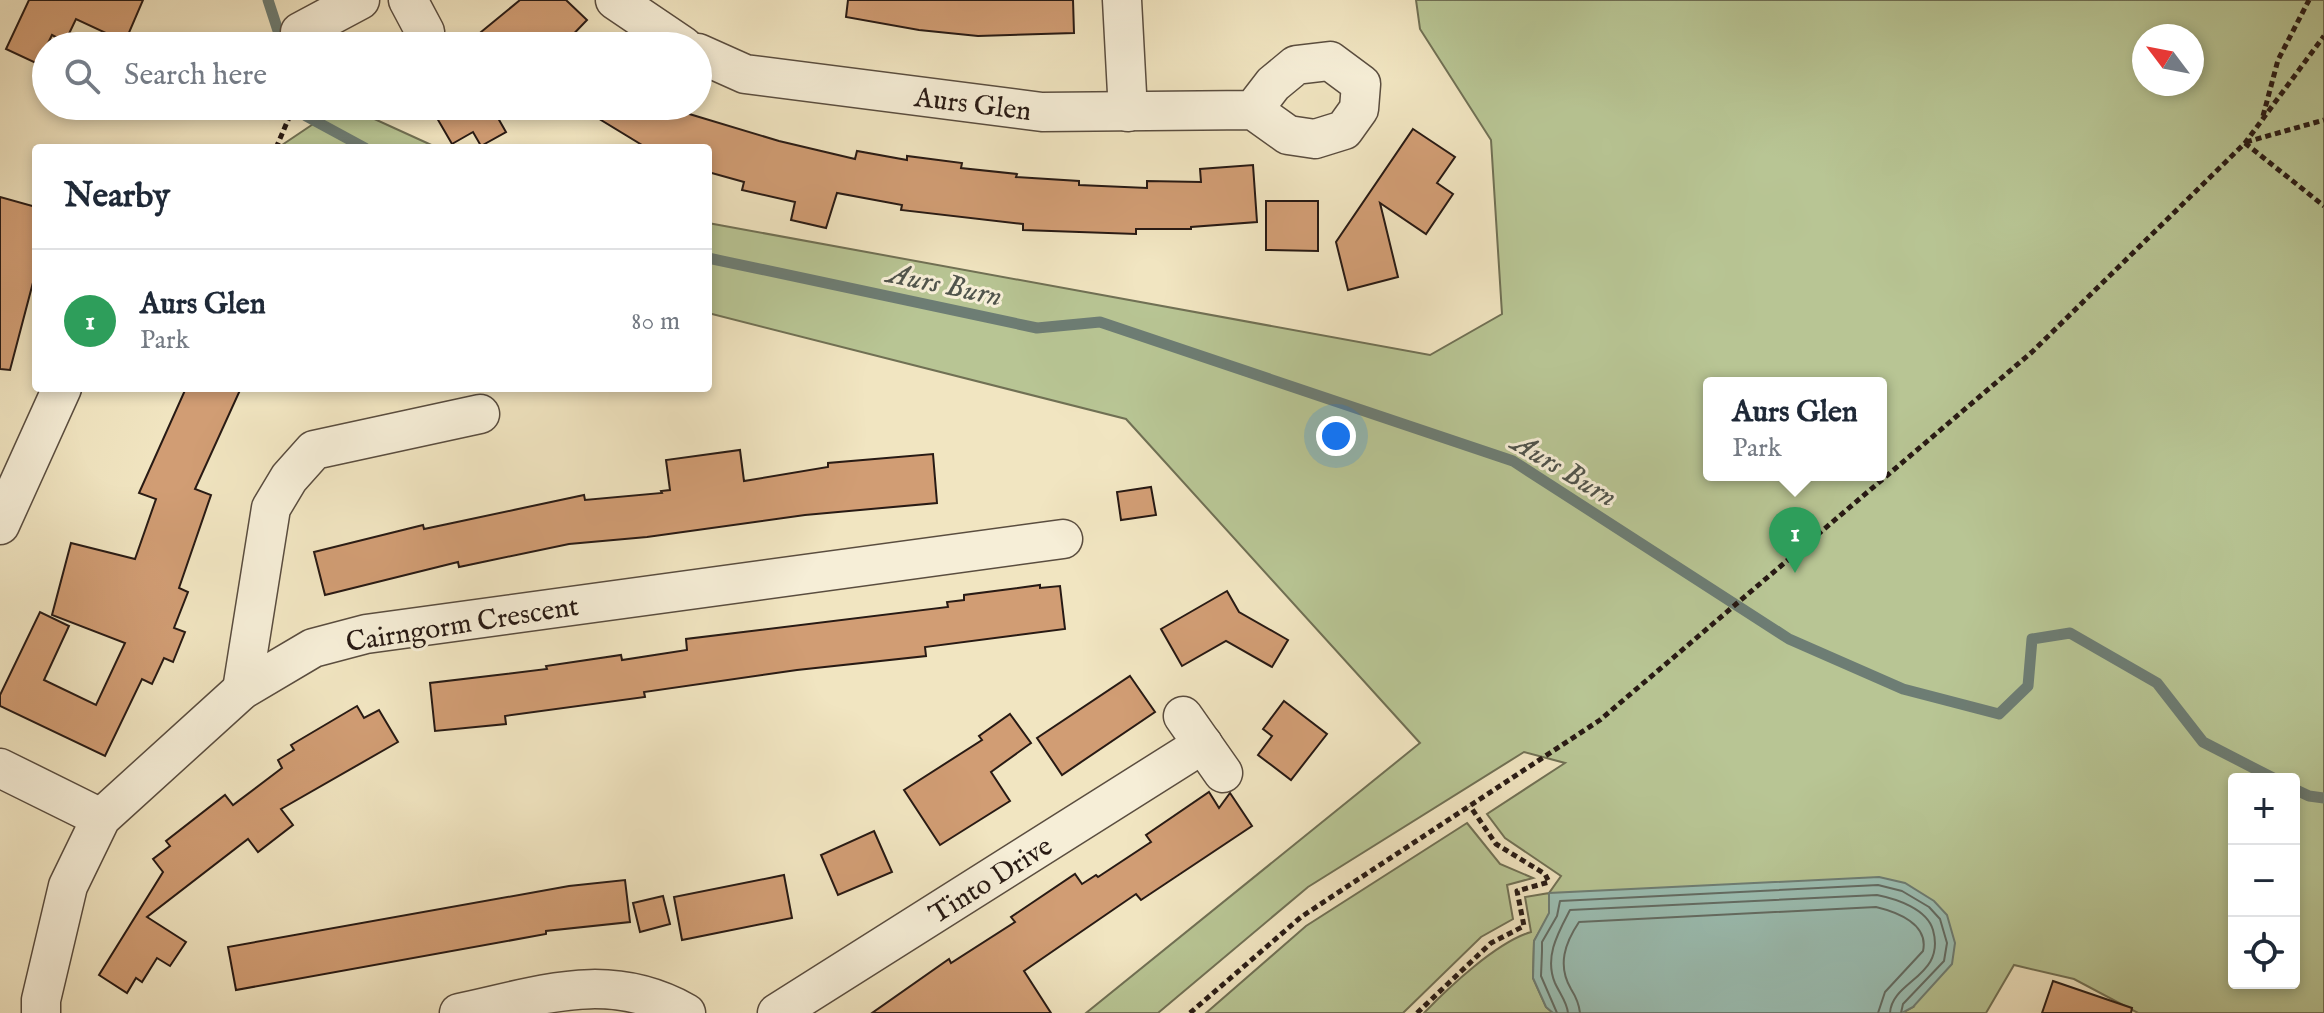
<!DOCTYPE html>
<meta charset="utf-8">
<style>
body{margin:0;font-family:"IM FELL English",serif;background:#f2f2f3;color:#1f2937}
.controls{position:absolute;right:24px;bottom:24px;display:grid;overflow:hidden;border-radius:8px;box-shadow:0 4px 12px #0003}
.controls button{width:72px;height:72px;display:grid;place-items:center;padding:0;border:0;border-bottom:2px solid #e0e1e3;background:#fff;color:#1f2937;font:40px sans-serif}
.compass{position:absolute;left:2132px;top:24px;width:72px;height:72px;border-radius:50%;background:#fff;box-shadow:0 4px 12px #0003;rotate:302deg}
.you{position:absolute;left:1336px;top:436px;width:28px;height:28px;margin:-20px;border:6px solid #fff;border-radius:50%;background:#1a73e8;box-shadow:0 0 0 12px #1a73e833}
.badge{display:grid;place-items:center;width:52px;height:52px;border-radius:50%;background:#0b8043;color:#fff;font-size:26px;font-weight:700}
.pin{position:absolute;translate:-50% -66px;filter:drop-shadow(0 2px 4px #0008)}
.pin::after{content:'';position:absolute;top:42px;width:28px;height:24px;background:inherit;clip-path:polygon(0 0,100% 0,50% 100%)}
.popup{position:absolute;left:1703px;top:377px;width:184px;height:104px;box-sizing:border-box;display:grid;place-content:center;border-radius:8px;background:#fff;filter:drop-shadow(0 2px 6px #0005);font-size:26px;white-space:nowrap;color:#747a83}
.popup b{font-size:30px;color:#1f2937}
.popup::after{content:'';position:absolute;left:50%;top:100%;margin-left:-16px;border:16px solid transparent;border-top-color:#fff}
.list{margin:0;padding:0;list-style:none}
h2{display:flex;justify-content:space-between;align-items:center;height:104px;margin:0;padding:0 32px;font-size:34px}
h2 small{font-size:26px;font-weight:400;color:#747a83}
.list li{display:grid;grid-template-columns:52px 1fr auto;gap:24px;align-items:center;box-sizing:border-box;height:144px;padding:0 32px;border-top:2px solid #e0e1e3}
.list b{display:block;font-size:30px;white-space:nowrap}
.list p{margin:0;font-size:26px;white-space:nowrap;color:#747a83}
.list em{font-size:26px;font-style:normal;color:#747a83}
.icon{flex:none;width:44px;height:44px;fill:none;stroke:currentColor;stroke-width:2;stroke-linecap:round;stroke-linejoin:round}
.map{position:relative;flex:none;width:2324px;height:1013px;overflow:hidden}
.search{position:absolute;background:#fff;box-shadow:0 4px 12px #0003;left:32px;top:32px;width:680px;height:88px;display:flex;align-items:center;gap:20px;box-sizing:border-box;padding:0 28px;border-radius:44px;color:#747a83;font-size:30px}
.panel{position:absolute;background:#fff;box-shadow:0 4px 12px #0003;left:32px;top:144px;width:680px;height:248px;border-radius:8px}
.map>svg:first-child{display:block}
.green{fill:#b8c594;stroke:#707054;stroke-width:2;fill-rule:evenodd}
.water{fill:#9bbfb4;stroke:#6d7d74;stroke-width:2}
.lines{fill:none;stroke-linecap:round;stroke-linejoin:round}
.shore{stroke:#626c64;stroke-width:2}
.stream{stroke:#6d7d74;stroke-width:11}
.building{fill:#d19d74;stroke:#281a14;stroke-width:2}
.minor-casing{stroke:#5a4d3f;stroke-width:41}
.path{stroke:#281a14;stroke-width:5;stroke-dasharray:6 4;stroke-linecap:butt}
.minor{stroke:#f6eed7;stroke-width:38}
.labels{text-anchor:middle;stroke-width:6;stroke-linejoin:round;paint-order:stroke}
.street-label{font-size:28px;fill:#281a14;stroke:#f6eed7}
.water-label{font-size:30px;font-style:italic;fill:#50544c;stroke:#f6eed7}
</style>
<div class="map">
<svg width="2324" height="1013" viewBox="0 0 2324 1013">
<rect width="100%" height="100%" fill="#f1e5c1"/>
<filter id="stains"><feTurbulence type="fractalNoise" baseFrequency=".0025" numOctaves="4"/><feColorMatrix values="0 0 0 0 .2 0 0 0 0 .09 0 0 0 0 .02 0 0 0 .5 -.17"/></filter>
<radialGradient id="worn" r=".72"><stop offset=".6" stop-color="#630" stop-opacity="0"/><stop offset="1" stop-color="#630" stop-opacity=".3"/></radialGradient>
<!-- green -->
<g class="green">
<path d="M1416,0h908v1013h-186l-64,-34 -60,-14 -28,48h-84l11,-6 -364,-113 1,19 -16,28 -1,37 13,29 7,6h-129c25,-26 73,-71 107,-81l-6,-35 24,-4 12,-17 -56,-38 -18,-24 78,-51 -41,-11 -216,135 -150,126h-72l334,-270 -294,-324 -418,-106v-90l722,132 72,-41 -11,-174 -71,-111zM2144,36h48v48h-48zM1709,383h172v92h-172zM2234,779h60v204h-60z"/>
<path d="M340,106h6l92,42h-144l-12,-3z"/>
<path d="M1467,823l33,41 33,14 -26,7 6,34 -32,18 -78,76h-197l100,-87z"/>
</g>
<!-- water -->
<path class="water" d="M1879,877l26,6 29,18 13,14 8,28 -3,21 -39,43 -11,6h-349l-7,-6 -13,-29 1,-37 15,-28v-20z"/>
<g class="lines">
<!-- shore -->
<g class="shore">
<path d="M1557,1013l-16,-37 1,-25v-9l15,-26 3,-15 318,-16 24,6 27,16 11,12 7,24 -3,18 -41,43 -2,9"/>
<path d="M1568,1013c-1,-11 -8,-19 -13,-30 -11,-26 3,-50 15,-73l307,-15c20,4 50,14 56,35 13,47 -41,50 -43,83"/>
<path d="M1580,1013c-1,-10 -4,-16 -9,-24 -14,-24 -6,-46 8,-67l297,-15c21,5 53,17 47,44l-38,41 -7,21"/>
</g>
<!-- stream -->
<g class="stream">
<path d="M268,0l15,46"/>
<path d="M303,106l3,10 59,32"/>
<path d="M708,258l329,70 63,-6 413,139 276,178 114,50 96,25 29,-28 4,-47 38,-6 87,50 46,59 72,37"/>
<path d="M2294,789l15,7 15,2"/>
</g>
</g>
<!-- building -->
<g class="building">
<path d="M29,0h114l-18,42 -49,-23 -11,23 -13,-7 -14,29 -32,-15z"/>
<path d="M520,0h46l21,20 -25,26h-98z"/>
<path d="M848,0h225l1,33 -96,3 -59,-6 -73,-13z"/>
<path d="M430,106h88l-20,12 8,14 -25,14 -8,-14 -21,12z"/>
<path d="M578,106h97l11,7 93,28 76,18 2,-8 50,9v-4l55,7 -1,5 56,6 -1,3 63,4v4l68,3v-7l54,1 -1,-13 53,-4 4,57 -66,5v2h-55v5l-113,-4v-6l-122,-14 1,-5 -65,-12 -11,35 -35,-8 4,-18 -53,-12 2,-8 -36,-10v-24h-61z"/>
<path d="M1413,129l42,28 -18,26 16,11 -27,40 -46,-31 18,74 -50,13 -12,-48z"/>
<path d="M0,197l36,10v64l-26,99 -10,-1z"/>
<path d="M1266,201h52v50l-52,-1z"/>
<path d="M186,388h55l-46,101 16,6 -32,93 9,4 -14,36 11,4 -12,30 -9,-4 -12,26 -10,-5 -37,77 -105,-50v-11l40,-83 29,14 -25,54 52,25 29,-62 -73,-28 19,-72 64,16 21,-60 -17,-6z"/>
<path d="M740,450l4,31 84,-14v-4l105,-9 4,49 -132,12 -158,22 -78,7 -110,23 -1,-5 -133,33 -11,-43 109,-27 1,4 160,-34 1,5 77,-7 -1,-2 9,-1 -4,-30z"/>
<path d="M1151,487l5,28 -35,5 -4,-28z"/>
<path d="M1040,585v3l20,-2 5,43 -140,18 1,9 -129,14 -153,22 1,5 -140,19 1,8 -71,7 -5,-48 117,-14 -1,-3 75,-11 1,5 65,-10 -1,-11 262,-32 -1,-5 17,-2v-5z"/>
<path d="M1227,591l12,21 49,28 -16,27 -46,-26 -44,25 -21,-37z"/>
<path d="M1130,676l25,36 -93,63 -25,-37z"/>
<path d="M1284,701l43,33 -36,46 -33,-25 14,-19 -9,-7z"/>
<path d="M357,706l7,12 15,-8 19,32 -117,67 12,16 -35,27 -10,-13 -101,78 39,25 -16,24 -13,-8 -15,24 -6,-4 -9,15 -28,-18 64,-103 -10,-13 17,-13 -4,-5 59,-46 8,10 49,-37 -4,-8 16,-10 -3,-5z"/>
<path d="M1010,714l21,29 -40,29 19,29 -70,44 -36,-55 78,-50 -3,-4z"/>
<path d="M1209,792l10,16 11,-15 22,33 -111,74 -5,-6 -112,77 27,42h-179l77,-54 2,4 64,-41 -4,-5 64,-43 7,10 14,-9 2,2 53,-35 -5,-7z"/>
<path d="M874,831l18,41 -54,23 -17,-40z"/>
<path d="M784,875l8,43 -110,22 -8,-43z"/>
<path d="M625,880l5,42 -84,9v3l-310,56 -8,-43 341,-61z"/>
<path d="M663,896l7,28 -30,8 -7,-29z"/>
<path d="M2053,981l79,27 -1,5h-89z"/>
</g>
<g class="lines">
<defs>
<g id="minor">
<path d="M408,0l17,32"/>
<path d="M615,0l68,46"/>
<path d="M1122,0l6,112"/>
<path d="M300,32l60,-32"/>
<path d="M698,53l47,21 297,38 211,-2 35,25 27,4 29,-9 15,-21 2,-25 -31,-23 -34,4 -23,19 -20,26"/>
<path d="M0,525l62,-137"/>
<path d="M242,690l29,-182 18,-30 25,-28 166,-36"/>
<path d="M1183,716l40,57"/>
<path d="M0,768l101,50"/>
<path d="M41,1013v-13l27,-114 33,-68 141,-128 71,-42 53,-14 697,-95"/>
<path d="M459,1013c81,-17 149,-44 227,0"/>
<path d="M777,1013l426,-269"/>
</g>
</defs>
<!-- minor casing -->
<use href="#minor" class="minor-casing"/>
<!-- path -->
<g class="path">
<path d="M2263,116l15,-56 31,-60"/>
<path d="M2246,142l78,-22"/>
<path d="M2245,143l79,63"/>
<path d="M276,148l18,-42"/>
<path d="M1190,1013l111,-96 299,-197 432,-368 213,-209 79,-107"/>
<path d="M1417,1013l74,-70 33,-17 -7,-35 32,-9 -4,-8 -49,-30 -26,-38"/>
</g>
<!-- minor -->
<use href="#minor" class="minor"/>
</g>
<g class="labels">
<!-- street labels -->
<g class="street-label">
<text transform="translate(973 103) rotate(7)" y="10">Aurs Glen</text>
<text transform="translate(462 623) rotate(-9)" y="10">Cairngorm Crescent</text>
<text transform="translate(990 879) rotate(-32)" y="10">Tinto Drive</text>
</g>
<!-- water labels -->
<g class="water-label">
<text transform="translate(945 284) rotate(12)" y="10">Aurs Burn</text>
<text transform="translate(1565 469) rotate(31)" y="10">Aurs Burn</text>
</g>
</g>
<rect width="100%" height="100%" filter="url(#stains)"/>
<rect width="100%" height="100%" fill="url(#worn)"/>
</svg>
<div class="controls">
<button>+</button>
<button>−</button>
<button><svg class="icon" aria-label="locate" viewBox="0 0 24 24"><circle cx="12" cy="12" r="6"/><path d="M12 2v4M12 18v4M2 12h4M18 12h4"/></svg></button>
</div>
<svg class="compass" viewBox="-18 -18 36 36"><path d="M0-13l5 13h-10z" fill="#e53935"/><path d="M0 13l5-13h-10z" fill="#747a83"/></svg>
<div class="you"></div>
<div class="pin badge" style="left:1795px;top:573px;background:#2e9e5b">1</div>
<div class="popup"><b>Aurs Glen</b>Park</div>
<div class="search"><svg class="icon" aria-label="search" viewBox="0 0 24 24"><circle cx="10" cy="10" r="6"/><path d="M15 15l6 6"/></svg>Search here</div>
<section class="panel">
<h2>Nearby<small></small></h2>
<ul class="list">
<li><span class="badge" style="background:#2e9e5b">1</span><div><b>Aurs Glen</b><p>Park</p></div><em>80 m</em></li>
</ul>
</section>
</div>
